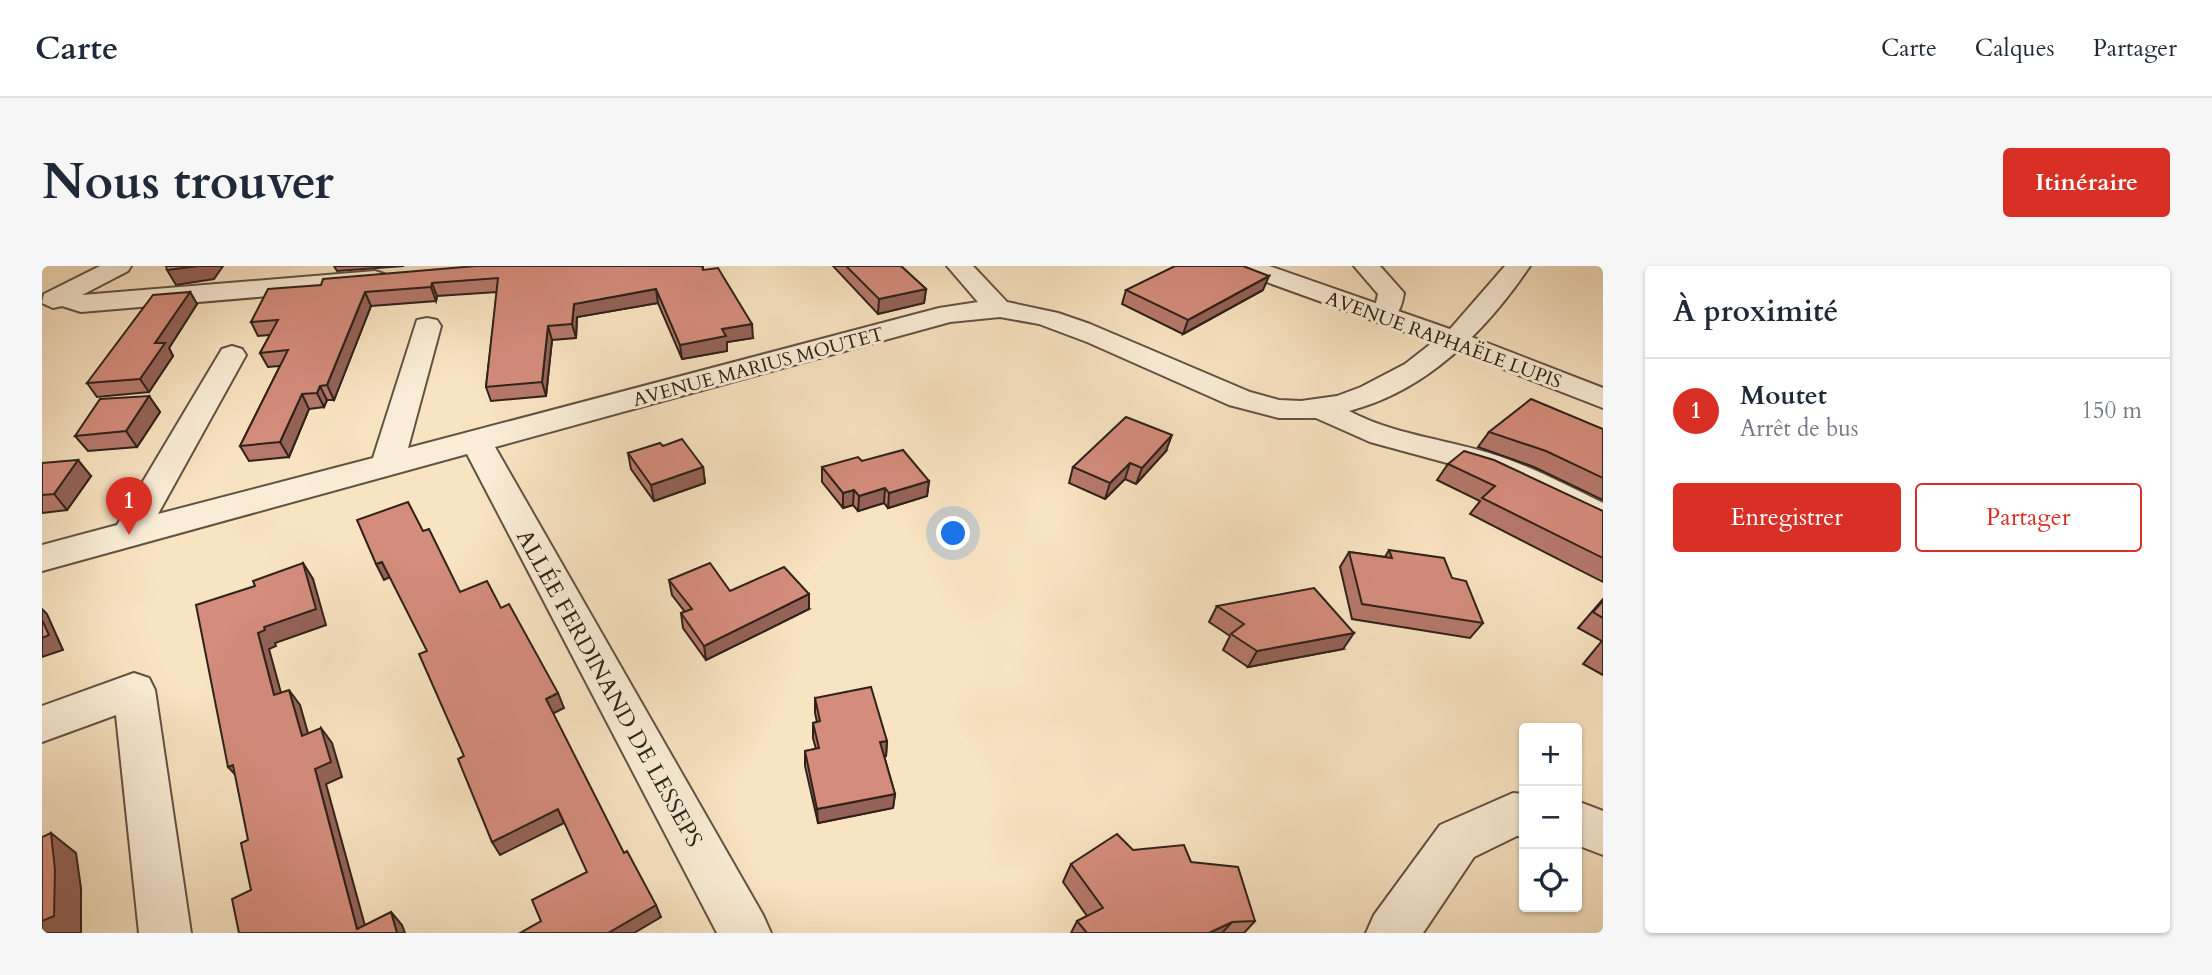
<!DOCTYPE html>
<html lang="fr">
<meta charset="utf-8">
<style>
body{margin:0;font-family:Cardo,serif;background:#f6f6f7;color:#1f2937}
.controls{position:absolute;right:21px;bottom:21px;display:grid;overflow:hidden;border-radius:7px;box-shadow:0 2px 5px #0004}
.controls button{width:63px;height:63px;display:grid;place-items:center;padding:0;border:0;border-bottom:2px solid #e0e1e3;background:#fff;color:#1f2937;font:35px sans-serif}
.you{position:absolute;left:912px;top:268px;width:24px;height:24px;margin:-18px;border:5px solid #fff;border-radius:50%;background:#1a73e8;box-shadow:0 0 0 10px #1a73e833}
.badge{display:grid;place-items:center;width:46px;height:46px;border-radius:50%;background:#d93025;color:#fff;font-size:23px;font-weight:700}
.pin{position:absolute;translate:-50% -58px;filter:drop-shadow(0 2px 4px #0008)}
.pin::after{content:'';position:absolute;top:37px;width:24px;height:21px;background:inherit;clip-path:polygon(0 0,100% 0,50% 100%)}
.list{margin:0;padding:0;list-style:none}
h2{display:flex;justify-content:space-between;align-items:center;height:91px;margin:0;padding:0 28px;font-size:30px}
h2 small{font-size:23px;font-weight:400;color:#747a83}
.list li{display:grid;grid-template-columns:46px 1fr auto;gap:21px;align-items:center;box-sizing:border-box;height:105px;padding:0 28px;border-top:2px solid #e0e1e3}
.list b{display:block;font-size:26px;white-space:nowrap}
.list p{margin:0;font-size:23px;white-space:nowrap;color:#747a83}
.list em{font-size:23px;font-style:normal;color:#747a83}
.actions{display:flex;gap:14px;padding:21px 28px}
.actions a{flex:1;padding:16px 0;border:2px solid #d93025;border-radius:7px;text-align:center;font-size:24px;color:#d93025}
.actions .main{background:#d93025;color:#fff}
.icon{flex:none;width:38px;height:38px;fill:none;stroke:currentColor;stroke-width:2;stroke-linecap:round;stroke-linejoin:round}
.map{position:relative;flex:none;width:1561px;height:667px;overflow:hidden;border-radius:7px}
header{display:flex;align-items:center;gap:42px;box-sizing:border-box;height:98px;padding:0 35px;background:#fff;border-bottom:2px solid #e0e1e3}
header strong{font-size:33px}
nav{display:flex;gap:38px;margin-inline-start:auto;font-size:24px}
.intro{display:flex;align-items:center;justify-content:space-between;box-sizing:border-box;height:168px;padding:0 42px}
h1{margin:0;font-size:49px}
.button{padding:18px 32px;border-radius:7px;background:#d93025;color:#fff;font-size:24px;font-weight:700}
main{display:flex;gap:42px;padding:0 42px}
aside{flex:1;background:#fff;border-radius:7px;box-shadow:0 2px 5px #0004}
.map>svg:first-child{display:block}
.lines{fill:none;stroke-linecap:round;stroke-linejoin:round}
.minor-casing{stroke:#625244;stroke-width:4}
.tertiary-casing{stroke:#625244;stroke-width:4}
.minor{fill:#faedd7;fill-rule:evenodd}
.tertiary{fill:#faedd7;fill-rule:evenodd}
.wall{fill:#b6786c;stroke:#30221a;stroke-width:2}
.shaded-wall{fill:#946258;stroke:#30221a;stroke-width:2}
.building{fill:#d48c7d;stroke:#30221a;stroke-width:2}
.labels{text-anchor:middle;stroke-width:6;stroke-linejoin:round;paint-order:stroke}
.far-street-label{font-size:19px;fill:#30221a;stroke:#faedd7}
.street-label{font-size:23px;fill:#30221a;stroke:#faedd7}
</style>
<header>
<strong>Carte</strong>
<nav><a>Carte</a><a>Calques</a><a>Partager</a></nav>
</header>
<div class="intro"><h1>Nous trouver</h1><a class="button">Itinéraire</a></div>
<main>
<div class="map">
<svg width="1561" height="667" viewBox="0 0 1561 667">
<rect width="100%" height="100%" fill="#f8e3c2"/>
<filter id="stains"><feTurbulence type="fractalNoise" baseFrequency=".00286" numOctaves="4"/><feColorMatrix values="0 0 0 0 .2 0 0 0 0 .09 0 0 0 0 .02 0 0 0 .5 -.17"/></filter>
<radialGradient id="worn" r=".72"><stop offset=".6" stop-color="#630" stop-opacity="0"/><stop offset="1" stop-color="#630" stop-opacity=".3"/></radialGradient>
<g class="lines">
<defs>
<g id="minor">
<path d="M58,0h31l-3,5 -46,24 293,-24 9,3 4,5 -4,5 -9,3 -294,25 -19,-6 -9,2 -11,-5 2,-9z"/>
<path d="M905,0h26l34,36 51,11 32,11 160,68 29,8 22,1 36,-5 24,-9 44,-23 46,-36 54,-62h25c-44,65 -103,125 -181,145 43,23 94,28 140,42 40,12 77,32 114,50v26l-12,-4 -107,-52 -114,-31 -54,-24h-37l-50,-13 -142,-63 -48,-18 -39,-7 -50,5 -455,125 268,468 8,18h-54l-250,-479 -425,117v-26l75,-20 105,-176 10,-3 10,3 4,6 -88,159 215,-56 44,-138 10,-2 10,2 4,6 -33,122 531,-140 39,-6z"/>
<path d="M1312,0h26l24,27c-3,19 -10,33 -31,28l-4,-6 6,-8 3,-13z"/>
<path d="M92,407l15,5 6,12 36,243h-52l-23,-218 -74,27v-36z"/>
<path d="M1471,527l11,1v42h-7l-43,21 -51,76h-57l8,-18 66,-90z"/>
<path d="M1535,535l26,10v44l-26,-10z"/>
</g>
<path id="tertiary" d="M1191,0h36l195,68 139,54v20l-159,-62 -208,-75z"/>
</defs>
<!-- minor casing -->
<use href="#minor" class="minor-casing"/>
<!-- tertiary casing -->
<use href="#tertiary" class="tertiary-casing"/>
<!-- minor -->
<use href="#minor" class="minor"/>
<!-- tertiary -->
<use href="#tertiary" class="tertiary"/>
</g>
<!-- wall -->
<g class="wall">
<path d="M292,0h70l-67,5z"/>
<path d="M434,0h227v4l50,68 -26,4v9l-45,8 -24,-56 -81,14 -1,21 -24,2 -6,56 -55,5 -5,-14 11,-95 -60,4 -1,5 -65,5 -37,94h-7l-3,7 -15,2 -20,48 -40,4 -9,-15 40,-80 -12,1 -8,-14 10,-18 -12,1 -7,-14 70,-37z"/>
<path d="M791,0h68l25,23 -2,14 -46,11z"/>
<path d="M1084,24h137l-80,44 -61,-30z"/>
<path d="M148,26l7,12 -28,44 4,8 -24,36 -52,5 -10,-14z"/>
<path d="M107,130l11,16 -23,35 -49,4 -13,-15z"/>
<path d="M1561,163v71l-69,-33 -56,-20 11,-15z"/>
<path d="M621,180l40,21 2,16 -51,18 -23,-32 -3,-16z"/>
<path d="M1124,185l-30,33 -11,-5 -20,20 -36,-16 4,-16z"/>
<path d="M820,195l67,20 -2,15 -39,12 -4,-5 -26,8 -5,-6 -10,3 -21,-26v-15z"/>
<path d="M0,197l49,13 -24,34 -25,3z"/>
<path d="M1406,198l155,47v71l-133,-68 10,-13 -43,-21z"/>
<path d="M1347,284l63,28 31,45 -13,15 -118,-19 -12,-52 9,-15 36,5z"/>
<path d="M627,314l61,11 79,18 -103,51 -23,-32 -2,-15 4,-1 -13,-17z"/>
<path d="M1561,333v76l-20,-11 19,-23 -24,-13z"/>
<path d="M1175,340l126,43 -95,18 -25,-17 7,-14 -21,-14z"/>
<path d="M773,432l72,43 -1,15h-2l11,38 -2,14 -75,15 -13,-57v-15l11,-2 -3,-11v-15l4,-1 -2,-9z"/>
<path d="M1091,584l58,12 64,59 -11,12h-173l6,-12 10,-5 -24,-34 8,-18z"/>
</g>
<!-- shaded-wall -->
<g class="shaded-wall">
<path d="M155,0h26l-9,13 -38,6 -9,-15z"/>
<path d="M1227,10l-6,14 -80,44 5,-14z"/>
<path d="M390,17l5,13 -1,5 -5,-14z"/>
<path d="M614,23l2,14 -81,14 -1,21 -4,-14 2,-20z"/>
<path d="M884,23l-2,14 -46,11 1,-15z"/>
<path d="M148,26l7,12 -28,44 4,8 -24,36 -9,-13 15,-36z"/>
<path d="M323,26l6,14 -37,94 -7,-15z"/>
<path d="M710,58l1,14 -26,4v9l-45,8 -2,-14 42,-16z"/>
<path d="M506,60l4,14 -6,56 -4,-14z"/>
<path d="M278,120l7,14 -3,7 -7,-14z"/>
<path d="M260,128l7,15 -20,48 -9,-15z"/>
<path d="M107,130l11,16 -23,35 -11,-16z"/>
<path d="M1130,169l-6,16 -30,33 6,-16z"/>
<path d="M36,194l13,16 -24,34 -13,-16z"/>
<path d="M1088,197l-5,16 -20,20 5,-16z"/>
<path d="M661,201l2,16 -51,18 -3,-16z"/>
<path d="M887,215l-2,15 -39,12 1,-15z"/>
<path d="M843,222l-1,15 -26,8 1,-15z"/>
<path d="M812,224l-1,15 -10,3v-15z"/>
<path d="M340,296l8,15 -6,3 -8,-16z"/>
<path d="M261,297l10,16 13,46 -51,18 1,3 -7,3 17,62 -12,-16 -16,-62 6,-6z"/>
<path d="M767,328v15l-103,51 -2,-14z"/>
<path d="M0,343l5,5 16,36 -21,7z"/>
<path d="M1312,367l-11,16 -95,18 9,-16z"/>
<path d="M247,424l11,15 13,46 -11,-15z"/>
<path d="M516,427l6,15 -12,6 -6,-15z"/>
<path d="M279,462l11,15 10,34 -16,7 41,149 -10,-4 -42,-160z"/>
<path d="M845,475l-1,15 -7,1 1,-15z"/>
<path d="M191,499l9,17 -14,-15z"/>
<path d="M853,528l-2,14 -75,15 -1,-14z"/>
<path d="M516,543l6,14 -64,32 -8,-13z"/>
<path d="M9,567l25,20 5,35v45h-39v-12z"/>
<path d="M614,639l5,12 -27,16h-26z"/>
<path d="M349,646l11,13 3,8h-8z"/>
<path d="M1190,656l-10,11h-13z"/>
</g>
<!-- building -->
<g class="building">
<path d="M124,0h31l-30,4z"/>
<path d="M434,0h226l1,4 15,-2 34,56 -30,5 4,7 -46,9 -24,-56 -82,15 -2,20 -24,2 -6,56 -56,5 12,-109 -66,5 -1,4 -66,5 -38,93 -7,1 -3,7 -15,1 -22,48 -40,4 48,-96 -28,3 18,-33 -27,2 17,-33 53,-4 2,-6z"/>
<path d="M804,0h55l25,23 -47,10z"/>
<path d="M1133,0h68l26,10 -81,44 -62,-30z"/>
<path d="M148,26l-35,51h10l-25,36 -53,4 66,-88z"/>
<path d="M107,130l-23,35 -51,5 25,-37z"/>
<path d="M1489,133l72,30v49l-57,-27 -57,-19z"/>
<path d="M1084,151l46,18 -30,33 -12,-5 -20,20 -37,-16z"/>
<path d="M640,173l21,28 -52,18 -23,-32 32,-10 3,3z"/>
<path d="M861,184l26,31 -40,12 -4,-5 -26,8 -5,-6 -11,3 -21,-26 36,-10 4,4z"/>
<path d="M1422,185l30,9 109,51v47l-121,-60 13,-12 -47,-22z"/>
<path d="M36,194l-24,34 -12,1v-32z"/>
<path d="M366,236l15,29 6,-2 31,63 27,-11 14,27 8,-4 49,89 -12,6 78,154 3,-2 29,54 -48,28h-88l21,-12 -9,-21 55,-28 -29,-63 -66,33 -34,-83 6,-3 -45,-102 8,-3 -45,-89 -6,2 -19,-44z"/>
<path d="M1347,284l55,8 8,20 14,3 17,42 -121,-19 -13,-52 43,6z"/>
<path d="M261,297l13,46 -52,18 1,3 -7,3 16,62 15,-5 13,46 19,-8 10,34 -16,7 42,160 34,-17 6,21h-158l-7,-34 19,-9 -10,-47 7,-3 -15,-75 -5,2 -32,-162 59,-19 -2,-5z"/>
<path d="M668,297l20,28 54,-24 25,27 -105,52 -23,-33 11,-4 -23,-29z"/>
<path d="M1272,322l40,45 -97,18 -26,-17 13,-10 -27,-18z"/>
<path d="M1561,335v17l-10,-6z"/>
<path d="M0,354l7,15 -7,3z"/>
<path d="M829,421l16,54 -7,1 15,52 -78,15 -12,-58 14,-3 -6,-25 7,-2 -5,-23z"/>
<path d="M9,567l4,37 -1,46 -12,5v-84z"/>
<path d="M1075,568l16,16 51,-5 7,17 47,5 17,54 -23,1 -23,11h-122l-10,-12 26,-13 -32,-44z"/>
</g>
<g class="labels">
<!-- far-street labels -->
<g class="far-street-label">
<text transform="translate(1402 73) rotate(20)" y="7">AVENUE RAPHAËLE LUPIS</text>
<text transform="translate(716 100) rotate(-15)" y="7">AVENUE MARIUS MOUTET</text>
</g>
<!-- street labels -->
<g class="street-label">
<text transform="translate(568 422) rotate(61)" y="8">ALLÉE FERDINAND DE LESSEPS</text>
</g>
</g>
<rect width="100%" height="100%" filter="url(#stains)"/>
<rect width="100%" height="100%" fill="url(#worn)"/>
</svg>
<div class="controls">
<button>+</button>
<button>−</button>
<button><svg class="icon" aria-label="locate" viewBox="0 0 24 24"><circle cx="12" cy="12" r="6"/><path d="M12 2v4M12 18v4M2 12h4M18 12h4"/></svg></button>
</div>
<div class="you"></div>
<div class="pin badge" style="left:87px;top:269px">1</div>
</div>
<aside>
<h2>À proximité<small></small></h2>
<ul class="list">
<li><span class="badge">1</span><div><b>Moutet</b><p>Arrêt de bus</p></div><em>150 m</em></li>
</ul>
<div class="actions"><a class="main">Enregistrer</a><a>Partager</a></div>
</aside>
</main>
